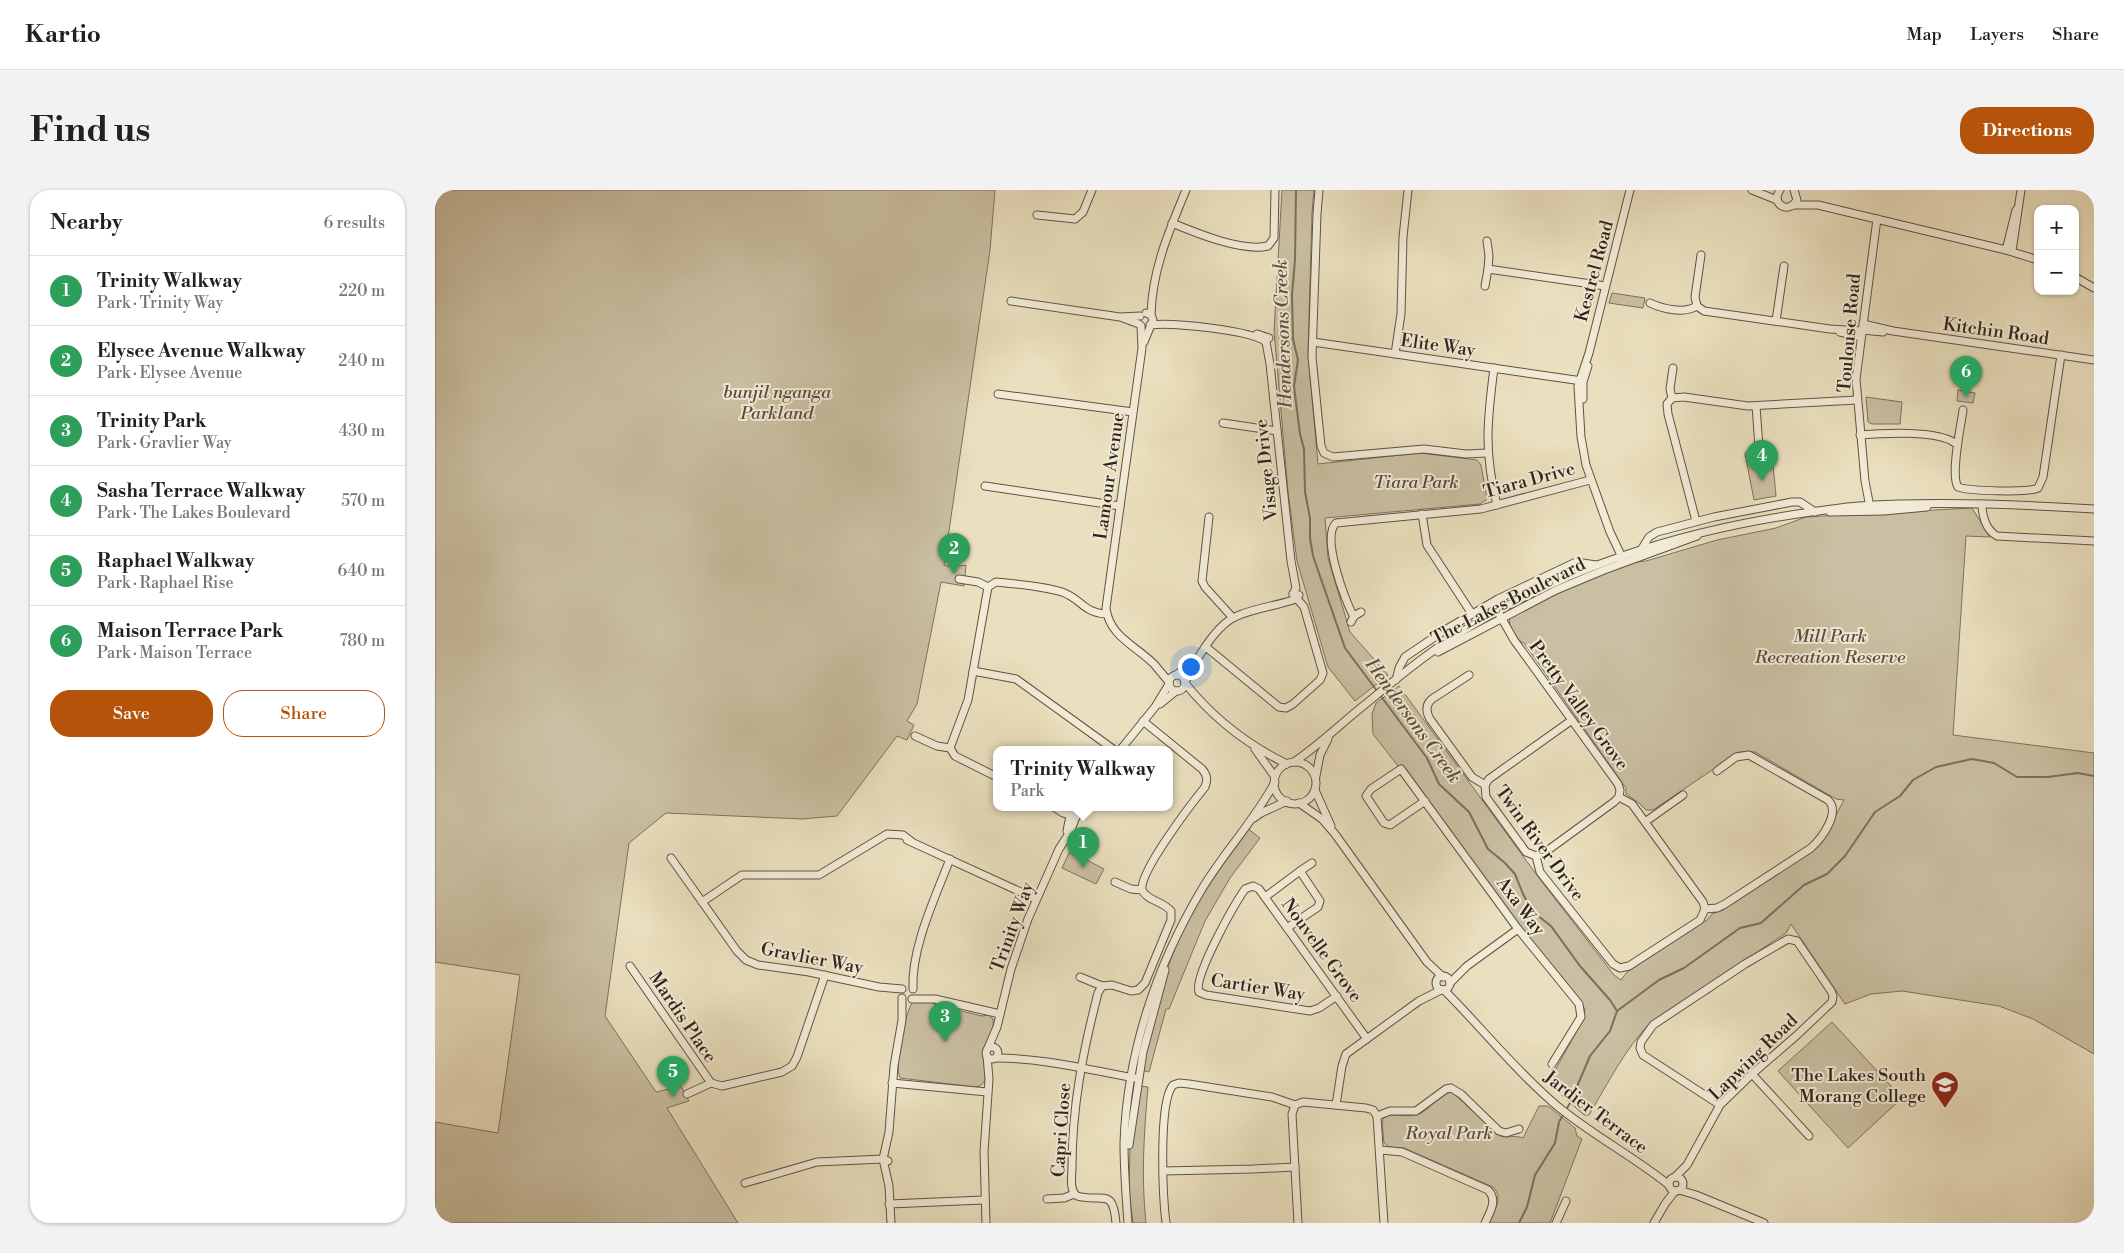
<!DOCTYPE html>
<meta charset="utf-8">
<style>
body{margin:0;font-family:"Libre Bodoni",serif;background:#f2f2f2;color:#202124}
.controls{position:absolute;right:15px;top:15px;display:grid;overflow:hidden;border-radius:10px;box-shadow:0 1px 4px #0004}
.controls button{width:45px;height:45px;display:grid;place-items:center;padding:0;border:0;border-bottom:1px solid #e0e0e0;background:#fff;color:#202124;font:25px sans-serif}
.you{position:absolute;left:755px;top:476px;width:18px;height:18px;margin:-12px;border:4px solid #fff;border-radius:50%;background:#1a73e8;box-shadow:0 0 0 8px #1a73e833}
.badge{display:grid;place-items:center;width:32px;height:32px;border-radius:50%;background:#b45309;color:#fff;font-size:16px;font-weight:700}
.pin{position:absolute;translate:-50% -41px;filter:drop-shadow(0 1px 2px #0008)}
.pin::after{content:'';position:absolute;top:26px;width:18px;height:15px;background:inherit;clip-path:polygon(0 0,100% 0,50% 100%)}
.popup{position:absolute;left:558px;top:556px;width:180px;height:65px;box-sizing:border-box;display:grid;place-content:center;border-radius:10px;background:#fff;filter:drop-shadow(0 1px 4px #0005);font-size:16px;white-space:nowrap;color:#757577}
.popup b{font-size:19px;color:#202124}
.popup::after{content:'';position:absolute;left:50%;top:100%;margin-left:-10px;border:10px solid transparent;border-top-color:#fff}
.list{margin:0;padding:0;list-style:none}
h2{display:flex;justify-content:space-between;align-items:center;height:65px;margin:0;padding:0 20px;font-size:21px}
h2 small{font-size:16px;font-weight:400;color:#757577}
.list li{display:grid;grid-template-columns:32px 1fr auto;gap:15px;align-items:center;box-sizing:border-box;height:70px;padding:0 20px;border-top:1px solid #e0e0e0}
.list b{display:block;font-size:19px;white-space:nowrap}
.list p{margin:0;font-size:16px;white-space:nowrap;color:#757577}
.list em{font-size:16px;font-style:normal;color:#757577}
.actions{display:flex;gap:10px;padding:15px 20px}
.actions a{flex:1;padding:11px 0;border:1px solid #b45309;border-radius:20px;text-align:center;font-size:18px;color:#b45309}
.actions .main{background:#b45309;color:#fff}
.map{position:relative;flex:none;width:1659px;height:1033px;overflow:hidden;border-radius:20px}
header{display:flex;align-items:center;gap:30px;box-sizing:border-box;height:70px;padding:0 25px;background:#fff;border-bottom:1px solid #e0e0e0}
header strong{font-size:24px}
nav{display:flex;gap:28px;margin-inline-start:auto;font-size:18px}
.intro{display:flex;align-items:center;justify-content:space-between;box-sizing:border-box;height:120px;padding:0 30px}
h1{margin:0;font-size:35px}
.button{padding:12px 22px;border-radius:20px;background:#b45309;color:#fff;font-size:18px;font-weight:700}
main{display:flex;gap:30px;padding:0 30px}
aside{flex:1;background:#fff;border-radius:20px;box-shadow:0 1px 4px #0004}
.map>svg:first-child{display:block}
.green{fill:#cabfa2;stroke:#7d725f}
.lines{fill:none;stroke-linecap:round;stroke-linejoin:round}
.stream{stroke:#7a6f5c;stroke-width:2}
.minor-casing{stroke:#5e5444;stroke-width:9}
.minor{stroke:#f1ead5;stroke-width:7}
.labels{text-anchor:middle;stroke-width:4;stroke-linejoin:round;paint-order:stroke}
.street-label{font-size:18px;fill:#30251c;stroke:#f1ead5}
.park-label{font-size:18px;font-style:italic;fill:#564c3e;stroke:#f1ead5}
.poi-label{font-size:18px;fill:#30251c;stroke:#f1ead5;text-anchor:end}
.water-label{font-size:19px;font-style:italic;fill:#5b5041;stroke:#f1ead5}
</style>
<header>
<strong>Kartio</strong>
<nav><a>Map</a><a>Layers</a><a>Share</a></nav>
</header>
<div class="intro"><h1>Find us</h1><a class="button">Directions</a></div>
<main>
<aside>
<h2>Nearby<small>6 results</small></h2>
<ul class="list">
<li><span class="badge" style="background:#2e9e5b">1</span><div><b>Trinity Walkway</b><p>Park · Trinity Way</p></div><em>220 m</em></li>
<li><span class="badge" style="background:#2e9e5b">2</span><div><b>Elysee Avenue Walkway</b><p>Park · Elysee Avenue</p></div><em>240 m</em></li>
<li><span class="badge" style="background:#2e9e5b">3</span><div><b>Trinity Park</b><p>Park · Gravlier Way</p></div><em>430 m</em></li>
<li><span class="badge" style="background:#2e9e5b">4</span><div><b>Sasha Terrace Walkway</b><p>Park · The Lakes Boulevard</p></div><em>570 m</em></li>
<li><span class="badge" style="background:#2e9e5b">5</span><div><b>Raphael Walkway</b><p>Park · Raphael Rise</p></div><em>640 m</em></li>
<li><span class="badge" style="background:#2e9e5b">6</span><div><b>Maison Terrace Park</b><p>Park · Maison Terrace</p></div><em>780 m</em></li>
</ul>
<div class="actions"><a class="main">Save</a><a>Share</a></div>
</aside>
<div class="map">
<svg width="1659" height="1033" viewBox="0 0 1659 1033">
<rect width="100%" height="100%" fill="#eadfbe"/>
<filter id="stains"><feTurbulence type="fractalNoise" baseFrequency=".004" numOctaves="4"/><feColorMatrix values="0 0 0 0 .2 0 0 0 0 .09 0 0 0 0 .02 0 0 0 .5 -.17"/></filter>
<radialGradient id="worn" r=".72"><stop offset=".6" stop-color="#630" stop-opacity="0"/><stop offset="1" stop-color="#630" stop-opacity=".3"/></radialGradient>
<!-- green -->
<g class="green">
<path d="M0,0h560l-5,60 -46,315 8,2 14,-2 -2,21 -23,-4 -24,122 -10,17 7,4 -7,15 -10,-4 -60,80 -35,3 -136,-6 -37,30 -24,173 51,76 25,-6 8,15 -22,7 71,115h-303v-101l63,11 22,-158 -85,-13z"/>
<path d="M847,0h32l-2,23 -4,141 10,110 102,-11 57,7 4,5 6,34 -7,5 -155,14 3,40 22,74 38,43 -33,26 -27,-34 -31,-106 -9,-69 -14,-161z"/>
<path d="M1177,103l33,5 -2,10 -34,-5z"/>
<path d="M1523,200l17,3 -2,10 -16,-2z"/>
<path d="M1431,207l36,5 -2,22h-28l-4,-2z"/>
<path d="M1336,254l5,52 -22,4 -8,-41c13,-1 15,-11 25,-15z"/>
<path d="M1537,318l18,29 -24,-1 -13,199 141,18v301l-61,-35 -34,-13 -97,-15 -31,3 -26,10 -54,-80 -5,9 -135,89c-26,27 -43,61 -62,93h-5l-36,-32 36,-65 1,-9 -76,-97 -103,-143 -8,-3 -25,-32 -1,-20 4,-11 23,-17 140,192 75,97 7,5 6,-8 80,-52 5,-6 11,-4 90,-59 8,-8 23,-43 -8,-1 -81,-47h-16l-86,58h-7l-7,-7 -13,-9v-6l-102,-145c-9,-3 -17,-17 -14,-26l31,-18 87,-36 18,-2 71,-21 59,-12 30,-11z"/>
<path d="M812,638l13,10 -30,40 -25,43 -36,88h-3l-17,63 -8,-2c9,-33 15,-71 27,-103 18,-51 48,-96 79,-139z"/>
<path d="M635,661l34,18 -8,15 -34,-16z"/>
<path d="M478,811l18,1 5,3 46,11 6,-1 5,4c1,6 -1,17 -4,23 -3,4 -6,6 -6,11 -1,11 10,32 -8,34l-75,-9c-6,-12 5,-65 13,-77z"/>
<path d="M1397,832l70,76 -54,50 -70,-77z"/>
<path d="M704,896l9,1c-4,46 -7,90 -2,136h-13l-4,-31 1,-46z"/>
<path d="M1017,902l48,44c8,2 15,-1 23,2l16,-32h9l27,22 2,8 5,3 -32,84h-61c5,-12 15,-25 4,-36l-89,-39 -15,-1 -5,-4 -2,-21 3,-6c12,-3 25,3 36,-3 11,-6 18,-19 31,-21z"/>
</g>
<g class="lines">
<!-- stream -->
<g class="stream">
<path d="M861,0l-1,70 -3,35 1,44 5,21 -4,26 6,48 4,15 1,43 5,26v20l3,18 32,92 32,43"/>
<path d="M945,505l47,63 12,26 30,28 19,37 17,14 10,11 8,20 10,18 18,14 29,40 30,34 7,11 -7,20 -20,25 -20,47 -11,19 -4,21 -20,32 -8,32 -8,16"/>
<path d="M1182,821l42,-31 25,-12 56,-40 21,-5 43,-38 23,-11 18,-18 30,-44 25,-16 13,-16 23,-13 36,-8 22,4 23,14h31l30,-4 16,3"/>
</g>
<defs>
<g id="minor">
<path d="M884,0l-2,24 -5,143 9,89 3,7 9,4 91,-8 42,5 21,-1"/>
<path d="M1317,0l25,10"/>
<path d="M1345,0c-10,14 9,25 17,10l-3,-10"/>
<path d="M1358,15h25l188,45 32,10"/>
<path d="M602,25l38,4 8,-7 9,-22"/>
<path d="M737,33c24,10 70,29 96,23l6,-8 1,-48"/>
<path d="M1052,51l2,15 -1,13 117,17"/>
<path d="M1571,60l10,-40"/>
<path d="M1577,61l9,-61"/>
<path d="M1640,87l19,11"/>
<path d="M1050,96l3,-17"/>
<path d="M576,111l109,16 20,-1"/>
<path d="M1215,113c13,6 34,11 47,3l7,5 126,18 32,2"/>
<path d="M1262,116l-2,-9 6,-42"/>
<path d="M716,125c1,-45 18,-84 35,-125"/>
<path d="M688,128l16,6"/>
<path d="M1341,131l8,-55"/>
<path d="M1428,134l30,7 201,29"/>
<path d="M715,135c20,-3 101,5 116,17"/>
<path d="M706,136l1,22 -36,260c3,28 30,38 48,56 5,6 10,12 15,18"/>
<path d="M1427,140l21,2"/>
<path d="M1405,142l21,5"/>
<path d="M822,144l12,4"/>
<path d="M709,152l9,-22 -2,-5 -5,-2"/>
<path d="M831,152l4,22 21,197 5,27 -3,6"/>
<path d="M878,152l269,39"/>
<path d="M960,164l6,-40 2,-77 5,-47"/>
<path d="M1059,178c-7,54 -10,84 3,137"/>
<path d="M563,204l135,18"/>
<path d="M1237,208l-2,-9 3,-21"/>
<path d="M1148,209v-17l5,-16"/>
<path d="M1528,220c-2,16 -13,65 -5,77 9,4 71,6 80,1l5,-11 18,-122"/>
<path d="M788,233l54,8"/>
<path d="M1425,245c23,-2 77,-5 95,8"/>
<path d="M1314,265l7,-2 3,-6 -3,-41"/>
<path d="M550,296l135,20"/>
<path d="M1547,314c0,12 4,26 15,32l97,5"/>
<path d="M1433,319l1,-7 -4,-21 -9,-102 21,-160"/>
<path d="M1395,322l54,-1 43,-4"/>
<path d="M987,324l5,31 45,69"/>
<path d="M774,327l-7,64 3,6 28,31"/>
<path d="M1261,331l-28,-107 -1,-10 5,-6 12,-1 64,9 109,-6"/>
<path d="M1206,360l8,-13 8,-5 57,-15 78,-15h8l15,10"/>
<path d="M1186,373l-1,-10 -10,-21 -24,-67 -5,-28 -3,-51 11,-33 41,-163"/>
<path d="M524,389l19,3 10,5 8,-5c21,2 46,4 66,10 20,7 21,21 45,22"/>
<path d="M1063,422l16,28 104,144 2,6 -1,7 13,7 71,98 2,7"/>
<path d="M919,427c-9,-16 -33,-80 -18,-94l145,-14 109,-29"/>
<path d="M916,432l3,-6 7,-4"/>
<path d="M771,457l73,60 7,1 7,-4 27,-24 3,-7 -19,-66 -11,-13"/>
<path d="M1003,462l118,-62 48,-20 93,-34"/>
<path d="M538,481l43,8 97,70"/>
<path d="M741,485l18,-14"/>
<path d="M1034,485l-37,24c-7,6 -6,13 -2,20l42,58 13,8"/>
<circle cx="742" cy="493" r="8"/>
<path d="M961,490l3,-12 6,-11 40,-27 53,-31 78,-37 20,3"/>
<path d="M750,492c10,-20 31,-58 52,-66 18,-8 38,-10 56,-16l6,-5"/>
<path d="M750,493c27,34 63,62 102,81"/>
<path d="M725,514l16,-13"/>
<path d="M480,546l22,10 13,2 5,8 42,21"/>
<path d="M515,558l18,-48 20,-113"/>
<path d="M686,559l34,-42 14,-23"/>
<path d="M820,559l20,28"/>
<path d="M859,572c21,-14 38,-30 57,-46 34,-28 68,-57 104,-80 111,-70 228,-106 356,-124 16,-2 31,-5 48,-6 78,-5 157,-2 235,3"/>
<circle cx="860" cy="593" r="21"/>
<path d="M881,586l4,-21 8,-16"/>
<path d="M1050,595l4,-6 83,-59"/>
<path d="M1050,595l1,12 40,55 10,4"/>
<path d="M880,600l16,36"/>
<path d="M990,611l-35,24 -6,-2 -18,-27 5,-7 30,-20 117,160 61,75 2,13 -29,47"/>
<path d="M864,613l23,16 13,15 92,128 16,15"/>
<path d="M619,617l9,6 10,3"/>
<path d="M819,628l7,-5 26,-12"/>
<path d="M1210,632l38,-27"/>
<path d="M632,641l3,-15 9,-9"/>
<path d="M472,650l129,59"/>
<path d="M1101,666l4,16 73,92 7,4 9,-2 71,-46 5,-11 12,-1 8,-4 86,-56c11,-10 30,-36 17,-48l-79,-45 -13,2 -19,14"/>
<path d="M1101,666l8,-3 70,-51 5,-5"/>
<path d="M236,668l66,93 9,9 12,5 51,7 70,15 23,2"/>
<path d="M865,681l12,-8"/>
<path d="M707,700c-3,-18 50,-87 63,-103 3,-8 2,-12 -3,-18l-59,-48"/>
<path d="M830,707l35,-26 20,30 -2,6 -31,21"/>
<path d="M267,712l40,-27h77l68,-41 16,1 8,6"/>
<path d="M195,776l81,117"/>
<circle cx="1008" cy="793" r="7"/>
<path d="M645,787l22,9 10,-1 19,6 7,-1 7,-7 26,-63v-9c-8,-10 -24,-10 -29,-21l-11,-1 -16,-7"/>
<path d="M1015,793l17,-17 51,-37"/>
<path d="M667,796l-4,7c-15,58 -26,114 -26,174 0,10 -3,23 5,29 25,7 36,-10 39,27"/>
<path d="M478,799c-2,-41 22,-91 37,-130"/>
<path d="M1009,800c38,38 71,80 112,115 36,30 77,51 113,80"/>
<path d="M902,806l-18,12 -9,3 -104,-16 -7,-3c-6,-15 35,-87 46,-103l8,-3 6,3 108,150"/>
<path d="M477,809h23l65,15"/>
<circle cx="557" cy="863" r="6"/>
<path d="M553,858l9,-21 14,-58 17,-50 31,-70 11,-17 6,-15 9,-10"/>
<path d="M562,868c47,0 92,12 138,20"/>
<path d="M1317,884l57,62"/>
<path d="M457,893l95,9"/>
<path d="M252,904l24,-11 11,3 60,-14 10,-6 5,-9 28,-82"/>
<path d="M860,915l-3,9 6,109"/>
<path d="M860,915l8,-3 63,6 7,2 4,6"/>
<path d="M901,915l6,-39 4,-12 73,-53 22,-11"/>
<path d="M942,926l13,-5h26l30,-22 5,-1 10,6 38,37 7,2 13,-4"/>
<path d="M942,926l7,107"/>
<path d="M694,955l14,-93 22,-82"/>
<path d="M945,960l22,2 86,38c10,10 2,22 -3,33"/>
<path d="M728,981l90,-2 42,-2"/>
<path d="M1240,987l12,-12 33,-60 32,-31 44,-38 36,-34 1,-6 -2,-5 -34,-50 -9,-2 -43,25 -92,61 -12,17 -1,6 3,7 77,50"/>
<circle cx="1241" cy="994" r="7"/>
<path d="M310,993l72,-21 66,-3 5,2"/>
<path d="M1244,1000l17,5 68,28"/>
<path d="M612,1009l17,-1 10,-4"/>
<path d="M454,1014l95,-4"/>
<path d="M456,1033l-2,-37 -6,-27 6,-27 5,-66 8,-46v-22"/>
<path d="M551,1033l-2,-71 5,-73 -2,-23"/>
<path d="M693,1033c-2,-26 -4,-53 -4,-80 3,-90 32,-177 78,-254 22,-37 53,-69 73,-107"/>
<path d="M731,1033c-3,-24 -8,-121 7,-138l6,-2 10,1 83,13 23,8"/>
<path d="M1121,1033l10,-22"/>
<path d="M1219,1033l11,-19 10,-13"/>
</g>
</defs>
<!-- minor casing -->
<use href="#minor" class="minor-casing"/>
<!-- minor -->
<use href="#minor" class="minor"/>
</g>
<!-- icons -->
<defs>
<symbol id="school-pin" viewBox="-11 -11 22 30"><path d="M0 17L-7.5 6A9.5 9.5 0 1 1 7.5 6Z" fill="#8f2418" stroke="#f1ead5"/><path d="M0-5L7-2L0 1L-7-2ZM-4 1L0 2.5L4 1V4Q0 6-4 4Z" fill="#fff"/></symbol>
</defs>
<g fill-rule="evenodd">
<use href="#school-pin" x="1494" y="879" width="32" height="43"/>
</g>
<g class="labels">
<!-- street labels -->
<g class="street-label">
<text transform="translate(1159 81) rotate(-75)" y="6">Kestrel Road</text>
<text transform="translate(1561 141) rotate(8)" y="6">Kitchin Road</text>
<text transform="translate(1414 143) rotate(-85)" y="6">Toulouse Road</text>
<text transform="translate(1003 155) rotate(8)" y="6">Elite Way</text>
<text transform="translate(831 280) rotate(-96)" y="6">Visage Drive</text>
<text transform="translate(674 286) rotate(-82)" y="6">Lamour Avenue</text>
<text transform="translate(1094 290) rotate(-15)" y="6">Tiara Drive</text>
<text transform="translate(1073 411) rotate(-27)" y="6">The Lakes Boulevard</text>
<text transform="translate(1144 515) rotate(54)" y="6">Pretty Valley Grove</text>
<text transform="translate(1105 653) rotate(54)" y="6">Twin River Drive</text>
<text transform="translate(1086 716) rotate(53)" y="6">Axa Way</text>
<text transform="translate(577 737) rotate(-70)" y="6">Trinity Way</text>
<text transform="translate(887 760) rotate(54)" y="6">Nouvelle Grove</text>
<text transform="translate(377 768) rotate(11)" y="6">Gravlier Way</text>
<text transform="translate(823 797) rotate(9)" y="6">Cartier Way</text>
<text transform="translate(248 827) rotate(56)" y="6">Mardis Place</text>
<text transform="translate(1318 867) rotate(-44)" y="6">Lapwing Road</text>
<text transform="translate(1161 922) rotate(37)" y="6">Jardier Terrace</text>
<text transform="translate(626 940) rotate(-86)" y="6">Capri Close</text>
</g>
<!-- park labels -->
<g class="park-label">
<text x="342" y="208">bunjil nganga<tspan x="342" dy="21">Parkland</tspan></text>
<text x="981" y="298">Tiara Park</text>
<text x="1395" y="452">Mill Park<tspan x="1395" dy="21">Recreation Reserve</tspan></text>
<text x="1014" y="949">Royal Park</text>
</g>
<!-- poi labels -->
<g class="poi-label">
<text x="1491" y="891">The Lakes South<tspan x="1491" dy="21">Morang College</tspan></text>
</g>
<!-- water labels -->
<g class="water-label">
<text transform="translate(847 144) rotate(-92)" y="7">Hendersons Creek</text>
<text transform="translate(979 530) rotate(54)" y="7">Hendersons Creek</text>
</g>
</g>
<rect width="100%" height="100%" filter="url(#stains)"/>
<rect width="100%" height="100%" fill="url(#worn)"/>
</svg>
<div class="controls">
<button>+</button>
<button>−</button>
</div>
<div class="you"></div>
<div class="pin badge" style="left:648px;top:678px;background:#2e9e5b">1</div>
<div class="popup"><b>Trinity Walkway</b>Park</div>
<div class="pin badge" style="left:519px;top:384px;background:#2e9e5b">2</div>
<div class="pin badge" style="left:510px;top:852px;background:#2e9e5b">3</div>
<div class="pin badge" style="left:1327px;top:291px;background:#2e9e5b">4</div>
<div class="pin badge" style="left:238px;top:907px;background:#2e9e5b">5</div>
<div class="pin badge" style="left:1531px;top:207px;background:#2e9e5b">6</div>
</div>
</main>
